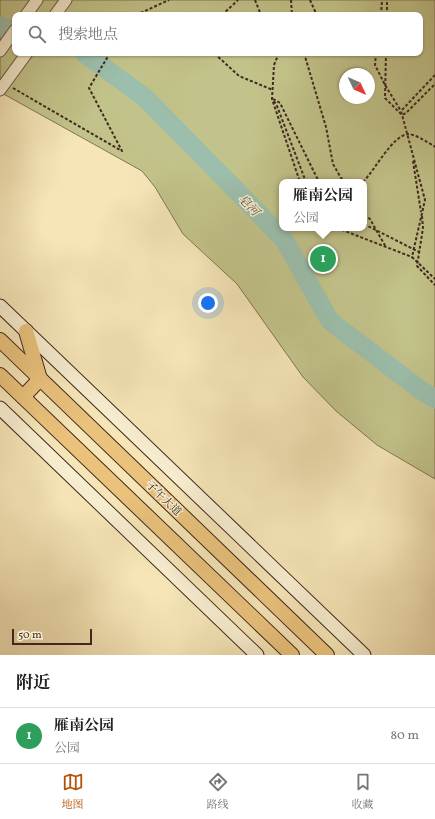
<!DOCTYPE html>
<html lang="zh">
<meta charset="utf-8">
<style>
body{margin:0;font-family:Vollkorn,"Noto Serif SC",serif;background:#f2f2f2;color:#222}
.compass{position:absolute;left:339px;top:68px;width:36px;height:36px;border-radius:50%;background:#fff;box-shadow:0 1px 3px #0004;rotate:134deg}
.scale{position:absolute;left:12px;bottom:10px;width:80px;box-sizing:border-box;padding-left:4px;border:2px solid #41291f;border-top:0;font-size:11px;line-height:14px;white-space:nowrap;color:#41291f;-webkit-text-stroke:3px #f8eed0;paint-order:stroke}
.you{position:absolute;left:208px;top:303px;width:14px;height:14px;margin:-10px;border:3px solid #fff;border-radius:50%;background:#1a73e8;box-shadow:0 0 0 6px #1a73e833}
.badge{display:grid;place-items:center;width:26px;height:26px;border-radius:50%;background:#b45309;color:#fff;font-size:13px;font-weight:700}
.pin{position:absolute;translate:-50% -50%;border:2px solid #fff;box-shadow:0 1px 4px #0006}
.popup{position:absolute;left:279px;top:179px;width:88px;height:52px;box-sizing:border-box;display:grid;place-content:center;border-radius:8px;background:#fff;filter:drop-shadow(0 1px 3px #0005);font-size:13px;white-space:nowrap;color:#767676}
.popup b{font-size:15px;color:#222}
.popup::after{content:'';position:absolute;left:50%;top:100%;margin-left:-8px;border:8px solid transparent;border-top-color:#fff}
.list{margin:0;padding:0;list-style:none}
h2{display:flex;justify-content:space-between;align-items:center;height:52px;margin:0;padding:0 16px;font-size:17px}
h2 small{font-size:13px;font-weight:400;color:#767676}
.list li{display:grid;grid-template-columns:26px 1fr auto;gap:12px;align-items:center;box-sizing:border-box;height:56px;padding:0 16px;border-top:1px solid #e0e0e0}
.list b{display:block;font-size:15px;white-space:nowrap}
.list p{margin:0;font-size:13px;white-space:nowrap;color:#767676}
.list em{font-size:13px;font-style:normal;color:#767676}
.icon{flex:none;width:22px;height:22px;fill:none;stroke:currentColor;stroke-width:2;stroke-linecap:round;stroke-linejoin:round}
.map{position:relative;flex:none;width:435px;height:655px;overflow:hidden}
.search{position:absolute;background:#fff;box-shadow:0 1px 3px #0004;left:12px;right:12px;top:12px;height:44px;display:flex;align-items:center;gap:10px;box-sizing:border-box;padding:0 14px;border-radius:8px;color:#767676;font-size:15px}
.sheet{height:108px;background:#fff}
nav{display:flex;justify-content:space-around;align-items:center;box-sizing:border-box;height:56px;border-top:1px solid #e0e0e0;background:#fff;font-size:11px;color:#767676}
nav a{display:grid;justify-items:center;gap:2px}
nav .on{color:#b45309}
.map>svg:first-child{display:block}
.green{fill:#c2c38a;stroke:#827654;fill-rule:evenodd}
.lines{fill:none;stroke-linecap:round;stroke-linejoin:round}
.river{stroke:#9cbfad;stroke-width:19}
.tertiary-casing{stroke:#6e5845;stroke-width:13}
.secondary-casing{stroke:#41291f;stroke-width:15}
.primary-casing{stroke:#41291f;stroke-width:16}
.path{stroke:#41291f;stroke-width:2;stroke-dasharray:3 2;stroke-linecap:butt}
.tertiary{stroke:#f8eed0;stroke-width:11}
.secondary{stroke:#f8eed0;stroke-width:13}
.primary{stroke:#eac27c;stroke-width:14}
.labels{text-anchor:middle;stroke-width:3;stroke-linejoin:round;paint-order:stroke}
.street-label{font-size:11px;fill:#41291f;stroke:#f8eed0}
.water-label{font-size:12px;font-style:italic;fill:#584e42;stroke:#f8eed0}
</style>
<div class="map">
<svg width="435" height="655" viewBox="0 0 435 655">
<rect width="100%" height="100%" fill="#f5e5b7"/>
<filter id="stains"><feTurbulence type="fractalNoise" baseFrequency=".005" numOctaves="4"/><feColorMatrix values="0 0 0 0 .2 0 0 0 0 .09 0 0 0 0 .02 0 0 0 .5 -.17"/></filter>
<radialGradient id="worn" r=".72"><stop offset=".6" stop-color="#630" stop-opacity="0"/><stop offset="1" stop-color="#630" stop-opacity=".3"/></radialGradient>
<!-- green -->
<path class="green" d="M0,0h435v479l-58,-34 -41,-34 -33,-34 -66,-93 -54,-50 -28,-47 -13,-16 -142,-79zM15,15h405v38h-405zM345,74h24v24h-24zM282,182h82v46h-82z"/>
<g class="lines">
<!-- river -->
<g class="river">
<path d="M0,26l15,5"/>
<path d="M84,53l60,44 90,91 51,53 45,80 92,70 13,8"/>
</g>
<defs>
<g id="tertiary">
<path d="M26,15l11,-15"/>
<path d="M55,15l11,-15"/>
<path d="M0,51l15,-21"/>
<path d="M0,90l27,-37"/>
</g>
<g id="secondary">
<path d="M0,306l364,349"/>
<path d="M0,408l257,247"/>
</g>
<g id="primary">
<path d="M0,340l327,315"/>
<path d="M0,375l292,280"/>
<path d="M23,397l17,-18 -14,-48"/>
</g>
</defs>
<!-- tertiary casing -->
<use href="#tertiary" class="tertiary-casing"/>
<!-- secondary casing -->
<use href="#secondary" class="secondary-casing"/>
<!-- primary casing -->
<use href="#primary" class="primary-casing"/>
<!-- path -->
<g class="path">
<path d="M255,0l6,15"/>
<path d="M291,0l1,15"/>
<path d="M310,0l5,11v4"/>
<path d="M136,15l33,-15"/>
<path d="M222,15l16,-15"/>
<path d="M381,15l1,-15"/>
<path d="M387,15v-15"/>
<path d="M165,53l3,2 47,-1 24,22 34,14"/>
<path d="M279,53l-5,12 -2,34 28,83"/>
<path d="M304,53l22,74 7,37 8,14 4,4"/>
<path d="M376,53l-1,12 10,20 16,26"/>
<path d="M386,53l-1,45 17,17 4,-2 29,-29"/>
<path d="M435,75l-34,36 24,89 -13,57 23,22"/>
<path d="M13,88l109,63 -33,-63 21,-35"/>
<path d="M273,99l7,4 39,79"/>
<path d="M274,101l3,5 29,76"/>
<path d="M413,161l8,51"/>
<path d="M363,182c12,-12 29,-46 45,-48 7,0 19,8 26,12l1,1"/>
<path d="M364,215l6,4 6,11 10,17"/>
<path d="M422,216l1,12 -6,38 18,19"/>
<path d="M364,224l55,28"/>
<path d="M337,228l75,29"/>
</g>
<!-- tertiary -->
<use href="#tertiary" class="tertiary"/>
<!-- secondary -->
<use href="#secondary" class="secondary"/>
<!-- primary -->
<use href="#primary" class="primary"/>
</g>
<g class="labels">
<!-- street labels -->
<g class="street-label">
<text transform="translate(164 498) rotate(44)" y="4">子午大道</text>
</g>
<!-- water labels -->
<g class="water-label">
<text transform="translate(249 205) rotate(46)" y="4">皂河</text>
</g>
</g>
<rect width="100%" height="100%" filter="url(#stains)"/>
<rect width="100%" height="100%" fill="url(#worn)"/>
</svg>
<svg class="compass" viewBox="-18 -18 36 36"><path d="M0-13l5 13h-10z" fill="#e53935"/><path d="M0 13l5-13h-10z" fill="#767676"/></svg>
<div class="scale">50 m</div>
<div class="you"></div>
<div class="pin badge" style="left:323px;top:259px;background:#2e9e5b">1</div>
<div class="popup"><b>雁南公园</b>公园</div>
<div class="search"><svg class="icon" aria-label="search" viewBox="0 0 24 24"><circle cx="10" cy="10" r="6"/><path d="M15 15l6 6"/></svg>搜索地点</div>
</div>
<section class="sheet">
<h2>附近<small></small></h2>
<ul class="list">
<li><span class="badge" style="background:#2e9e5b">1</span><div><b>雁南公园</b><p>公园</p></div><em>80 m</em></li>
</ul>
</section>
<nav>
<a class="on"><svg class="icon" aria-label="map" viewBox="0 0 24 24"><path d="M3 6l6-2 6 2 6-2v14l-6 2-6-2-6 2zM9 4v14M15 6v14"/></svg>地图</a>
<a><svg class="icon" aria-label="directions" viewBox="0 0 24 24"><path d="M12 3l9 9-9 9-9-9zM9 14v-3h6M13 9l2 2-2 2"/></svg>路线</a>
<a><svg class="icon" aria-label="saved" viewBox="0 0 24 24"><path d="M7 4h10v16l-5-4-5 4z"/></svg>收藏</a>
</nav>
